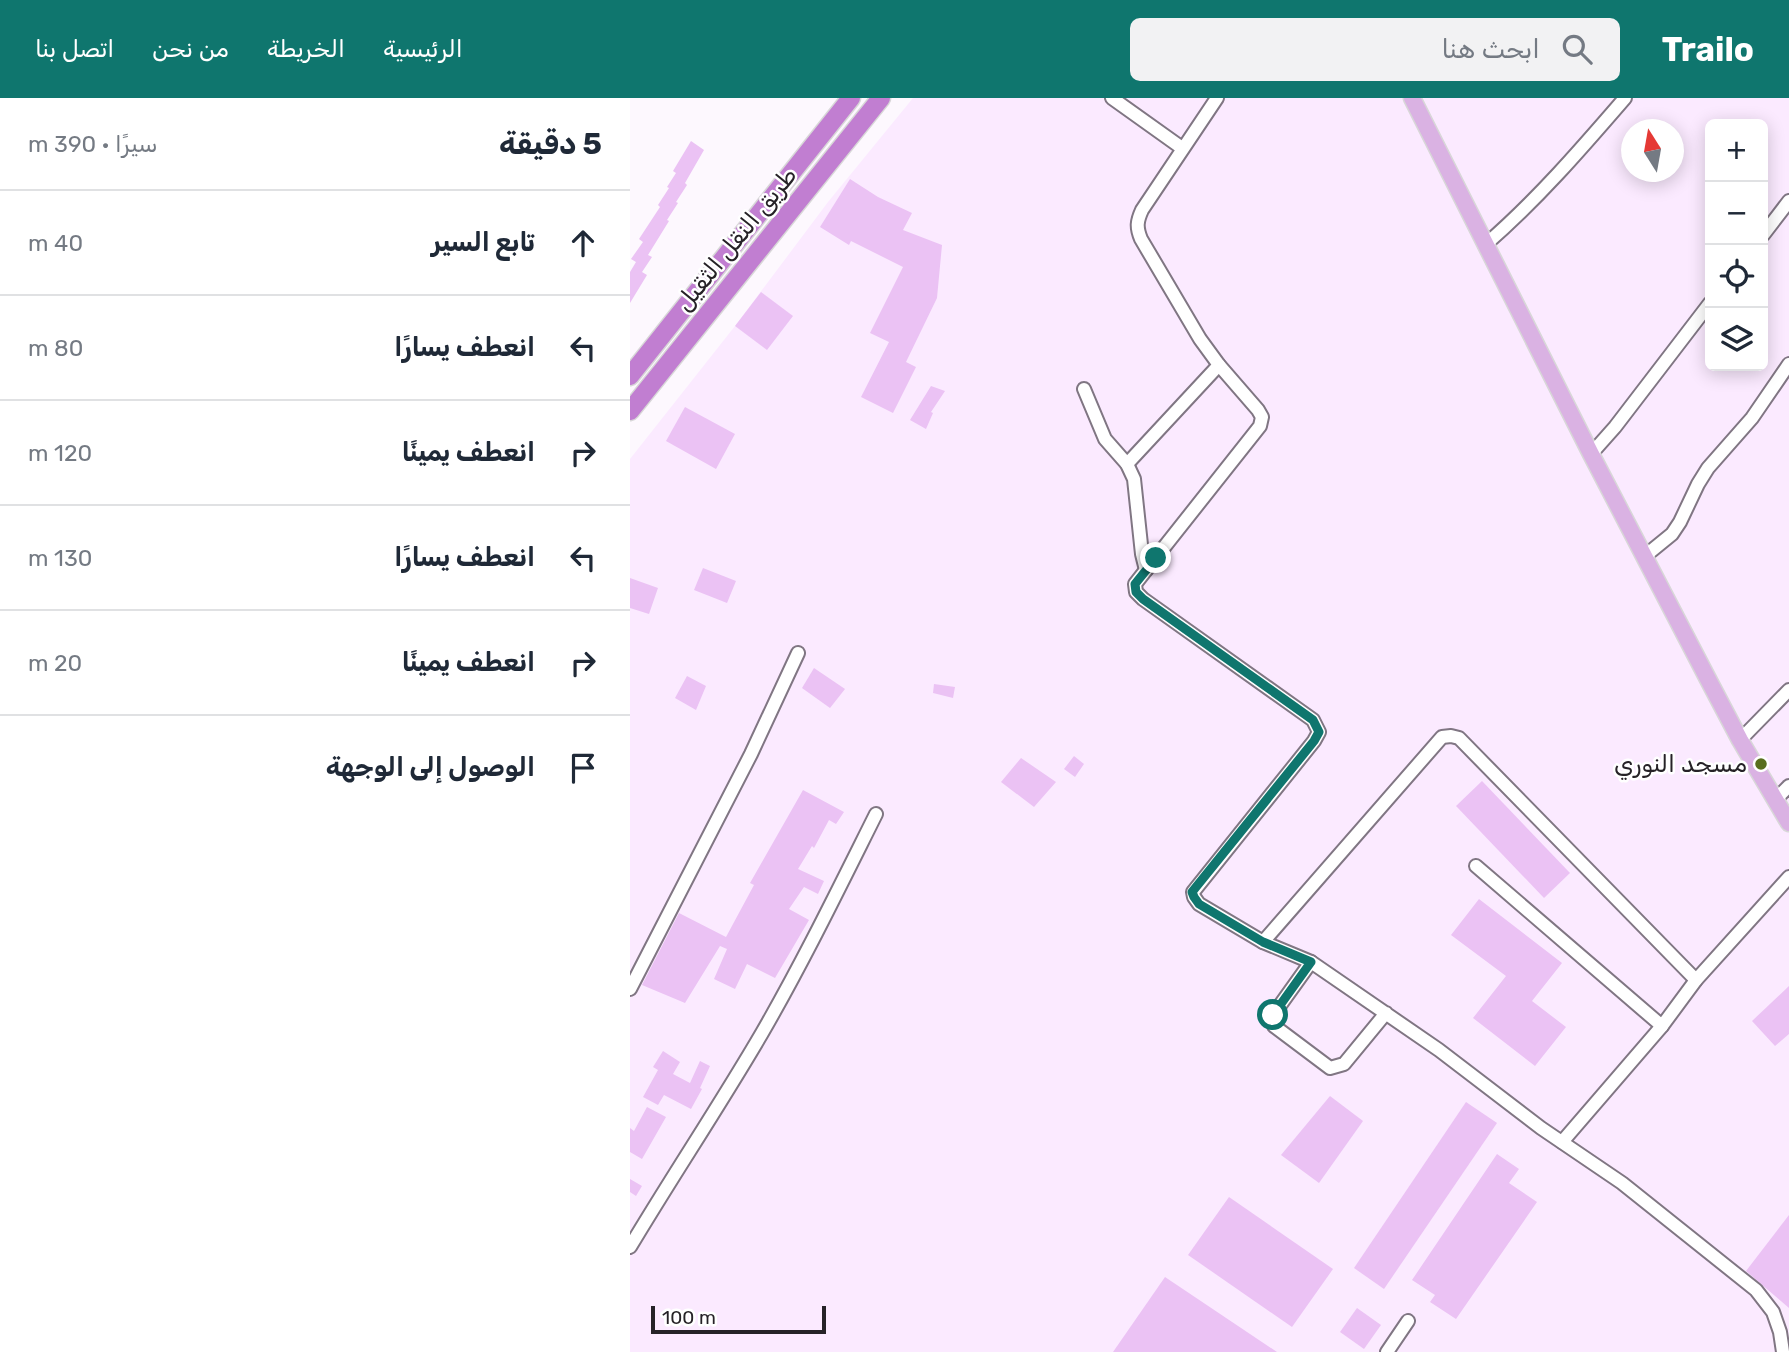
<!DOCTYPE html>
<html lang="ar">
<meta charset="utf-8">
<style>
body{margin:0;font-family:Rubik,Vazirmatn,sans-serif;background:#f2f2f3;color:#1f2937;direction:rtl}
.controls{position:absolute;right:21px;top:21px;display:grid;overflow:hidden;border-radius:10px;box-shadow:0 4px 18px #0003}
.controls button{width:63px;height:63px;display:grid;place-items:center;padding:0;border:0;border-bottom:2px solid #e0e1e3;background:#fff;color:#1f2937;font:35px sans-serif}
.compass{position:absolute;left:991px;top:21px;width:63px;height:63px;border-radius:50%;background:#fff;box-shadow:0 4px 18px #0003;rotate:349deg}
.scale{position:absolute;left:21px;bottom:18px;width:175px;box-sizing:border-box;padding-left:7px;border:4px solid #262227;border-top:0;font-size:19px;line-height:24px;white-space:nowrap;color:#262227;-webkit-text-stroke:5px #fff;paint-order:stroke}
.stop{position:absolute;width:21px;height:21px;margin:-16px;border:5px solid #0f766e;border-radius:50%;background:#fff}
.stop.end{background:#0f766e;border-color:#fff;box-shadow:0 2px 7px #0008}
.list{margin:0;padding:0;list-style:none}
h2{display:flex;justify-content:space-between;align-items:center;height:91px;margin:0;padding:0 28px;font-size:30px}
h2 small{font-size:23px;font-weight:400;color:#747a83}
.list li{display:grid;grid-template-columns:46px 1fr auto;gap:21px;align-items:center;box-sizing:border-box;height:105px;padding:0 28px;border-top:2px solid #e0e1e3}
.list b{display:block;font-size:26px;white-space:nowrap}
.list em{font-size:23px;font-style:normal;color:#747a83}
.icon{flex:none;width:38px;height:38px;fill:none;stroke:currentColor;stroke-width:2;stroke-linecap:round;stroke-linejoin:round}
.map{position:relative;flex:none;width:1159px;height:1254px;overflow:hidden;direction:ltr}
header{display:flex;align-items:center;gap:42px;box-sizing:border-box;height:98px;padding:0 35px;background:#0f766e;color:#fff}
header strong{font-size:33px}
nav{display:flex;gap:38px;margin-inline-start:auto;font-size:24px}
.search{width:490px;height:63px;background:#f2f2f3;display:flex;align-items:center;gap:18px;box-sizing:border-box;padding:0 24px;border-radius:10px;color:#747a83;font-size:26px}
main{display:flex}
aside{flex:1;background:#fff}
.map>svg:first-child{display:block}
.built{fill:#fbeaff;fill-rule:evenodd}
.building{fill:#ebc2f4}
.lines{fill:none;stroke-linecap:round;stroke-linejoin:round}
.minor-casing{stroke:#807683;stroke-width:16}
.major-casing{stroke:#d8d7d8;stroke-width:19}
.highway-casing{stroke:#d8d7d8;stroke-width:21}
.minor{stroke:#fff;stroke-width:12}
.major{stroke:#dab2e3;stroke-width:16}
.highway{stroke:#c17ed1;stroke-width:18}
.route{stroke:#0f766e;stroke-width:9}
.poi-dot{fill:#586e1e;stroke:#fff;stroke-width:2.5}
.labels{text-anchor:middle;stroke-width:5;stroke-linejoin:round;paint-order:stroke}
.street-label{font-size:24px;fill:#262227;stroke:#fff}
.poi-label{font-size:24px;fill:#262227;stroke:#fff;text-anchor:end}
</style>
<header>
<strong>Trailo</strong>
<div class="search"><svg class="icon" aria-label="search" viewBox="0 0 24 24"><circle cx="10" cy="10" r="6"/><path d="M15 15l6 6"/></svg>ابحث هنا</div>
<nav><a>الرئيسية</a><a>الخريطة</a><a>من نحن</a><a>اتصل بنا</a></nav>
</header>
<main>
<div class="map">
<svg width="1159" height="1254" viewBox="0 0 1159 1254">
<rect width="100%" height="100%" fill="#fdf8fe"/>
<!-- built -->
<path class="built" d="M283,0h876v1254h-1159v-893l105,-133 93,-124zM1080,26h53v242h-53zM1002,32h42v42h-42z"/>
<!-- building -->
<g class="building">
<path d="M61,43l13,9 -19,33 2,2 -11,17 2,1 -11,17 2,1 -21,34 4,2 -10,15 5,3 -17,28v-31l6,-10 -5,-3 12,-17 -4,-3 21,-32 -2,-2 11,-17 -2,-1 9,-14 -3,-2z"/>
<path d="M220,81l28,18 34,16 -9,17 39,15 -5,53 -31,64 10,5 -23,46 -32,-16 28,-55 -19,-9 33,-66 -52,-26 -2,4 -29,-18z"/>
<path d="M131,194l32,24 -26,34 -32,-24z"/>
<path d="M301,288l14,5 -14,21 2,1 -7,16 -16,-9z"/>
<path d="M55,309l50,27 -19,35 -50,-28z"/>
<path d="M73,470l33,13 -9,22 -33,-13z"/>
<path d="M0,480l28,10 -9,26 -19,-6z"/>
<path d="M184,570l31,21 -15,19 -28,-20z"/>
<path d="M57,578l19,10 -10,24 -21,-12z"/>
<path d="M304,586l21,3 -2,11 -20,-5z"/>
<path d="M444,658l10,8 -9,13 -11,-8z"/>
<path d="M391,660l35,24 -22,25 -33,-25z"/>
<path d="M852,683l88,92 -26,25 -88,-92z"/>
<path d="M173,692l41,22 -8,12 -7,-4 -15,28 -2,-2 -14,23 26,12 -6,13 -14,-7 -15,22 20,11 -34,58 -28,-14 -12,25 -21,-10 13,-30 -7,-3 -35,57 -43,-18 37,-72 47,24 28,-52 -4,-2z"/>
<path d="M849,801l83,64 -30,38 34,26 -31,39 -62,-48 33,-42 -55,-41z"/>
<path d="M1159,888v48l-14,12 -23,-25z"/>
<path d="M33,953l17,11 -7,12 17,9 10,-22 10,5 -10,22 2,1 -11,20 -27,-14 -6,10 -15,-8 15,-27 -5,-3z"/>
<path d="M700,998l33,25 -44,62 -38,-28z"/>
<path d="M836,1004l31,21 -113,166 -30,-21z"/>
<path d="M17,1009l19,10 -24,42 -12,-7v-24l4,3z"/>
<path d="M867,1056l22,15 -10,14 28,19 -81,117 -26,-17 5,-7 -23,-15z"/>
<path d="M0,1081l12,7 -6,10 -6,-4z"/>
<path d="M599,1099l104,72 -41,58 -104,-72z"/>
<path d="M1159,1117v93l-43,-37z"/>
<path d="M535,1179l112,75h-164z"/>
<path d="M727,1210l24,17 -17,24 -24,-17z"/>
</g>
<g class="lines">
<defs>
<g id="minor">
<path d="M482,0l70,50"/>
<path d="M1133,137l26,-34"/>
<path d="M855,147c52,-45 96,-96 140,-147"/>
<path d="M454,291l21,50 22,25 7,15 8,75 4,16 114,-144 2,-9 -4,-7 -39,-45 -19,-26 -59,-100c-5,-12 -4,-18 1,-29l75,-112"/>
<path d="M961,356l24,-27 95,-124"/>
<path d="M497,366l92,-99"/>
<path d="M1015,458l27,-22 8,-12 18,-38 10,-16 44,-50 37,-54"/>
<path d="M516,472l-11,14 1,8 7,7 170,121 6,12 -5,9 -121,151 1,5 5,7 64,38 179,-205 9,-1 8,2 237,242"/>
<path d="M1110,642l49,-50"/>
<path d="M1145,702l14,-14"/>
<path d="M846,768l186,160"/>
<path d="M633,844l48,20"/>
<path d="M0,891l121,-235 47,-101"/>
<path d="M756,915l-42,51 -14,4 -56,-42 -1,-11 38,-53 128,88 102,78 81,55 134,107 17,22 7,20 3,20"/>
<path d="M932,1044l100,-116 34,-46 93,-103"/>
<path d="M0,1149c43,-72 90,-142 132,-214 41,-71 77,-145 114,-219"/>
<path d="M757,1254l21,-31"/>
</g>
<path id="major" d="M782,0l179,356 119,229 30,57 49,83"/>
<g id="highway">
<path d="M0,278l221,-278"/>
<path d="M0,313l251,-313"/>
</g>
</defs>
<!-- minor casing -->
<use href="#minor" class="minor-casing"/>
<!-- major casing -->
<use href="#major" class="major-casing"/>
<!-- highway casing -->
<use href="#highway" class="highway-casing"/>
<!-- minor -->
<use href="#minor" class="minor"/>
<!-- major -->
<use href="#major" class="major"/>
<!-- highway -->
<use href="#highway" class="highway"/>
</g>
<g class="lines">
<!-- route -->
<path class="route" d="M526,460l-21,26 1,8 7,7 170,121 6,12 -5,9 -122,151 2,5 5,7 64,38 48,20 -38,53"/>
</g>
<!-- markers -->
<circle class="poi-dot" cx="1131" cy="666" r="7"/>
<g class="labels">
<!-- street labels -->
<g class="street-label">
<text transform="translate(106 141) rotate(-51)" y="8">طريق النقل الثقيل</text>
</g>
<!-- poi labels -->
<g class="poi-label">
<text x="1117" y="674">مسجد النوري</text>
</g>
</g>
</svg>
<div class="controls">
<button>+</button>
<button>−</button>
<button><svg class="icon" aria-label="locate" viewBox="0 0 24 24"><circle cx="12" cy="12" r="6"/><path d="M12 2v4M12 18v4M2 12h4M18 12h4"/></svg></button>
<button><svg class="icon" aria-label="layers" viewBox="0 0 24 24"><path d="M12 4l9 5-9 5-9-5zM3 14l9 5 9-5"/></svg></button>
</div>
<svg class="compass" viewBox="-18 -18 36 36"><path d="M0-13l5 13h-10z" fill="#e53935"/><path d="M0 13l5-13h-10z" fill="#747a83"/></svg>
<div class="scale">100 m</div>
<div class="stop" style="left:643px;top:917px"></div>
<div class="stop end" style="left:526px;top:460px"></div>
</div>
<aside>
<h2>5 دقيقة<small>سيرًا · 390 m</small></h2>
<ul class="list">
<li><svg class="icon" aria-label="ahead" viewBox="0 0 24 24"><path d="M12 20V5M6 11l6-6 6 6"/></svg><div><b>تابع السير</b></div><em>40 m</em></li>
<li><svg class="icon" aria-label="left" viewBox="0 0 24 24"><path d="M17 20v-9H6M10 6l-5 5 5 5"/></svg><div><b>انعطف يسارًا</b></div><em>80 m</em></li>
<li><svg class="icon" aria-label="right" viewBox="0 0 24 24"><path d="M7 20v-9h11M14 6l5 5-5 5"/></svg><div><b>انعطف يمينًا</b></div><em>120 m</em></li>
<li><svg class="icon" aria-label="left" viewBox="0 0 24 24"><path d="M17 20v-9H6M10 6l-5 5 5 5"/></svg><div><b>انعطف يسارًا</b></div><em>130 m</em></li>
<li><svg class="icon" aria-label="right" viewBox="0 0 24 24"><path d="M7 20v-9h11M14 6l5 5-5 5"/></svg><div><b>انعطف يمينًا</b></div><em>20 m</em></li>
<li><svg class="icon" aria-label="arrive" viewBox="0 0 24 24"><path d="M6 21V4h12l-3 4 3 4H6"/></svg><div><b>الوصول إلى الوجهة</b></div></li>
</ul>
</aside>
</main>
